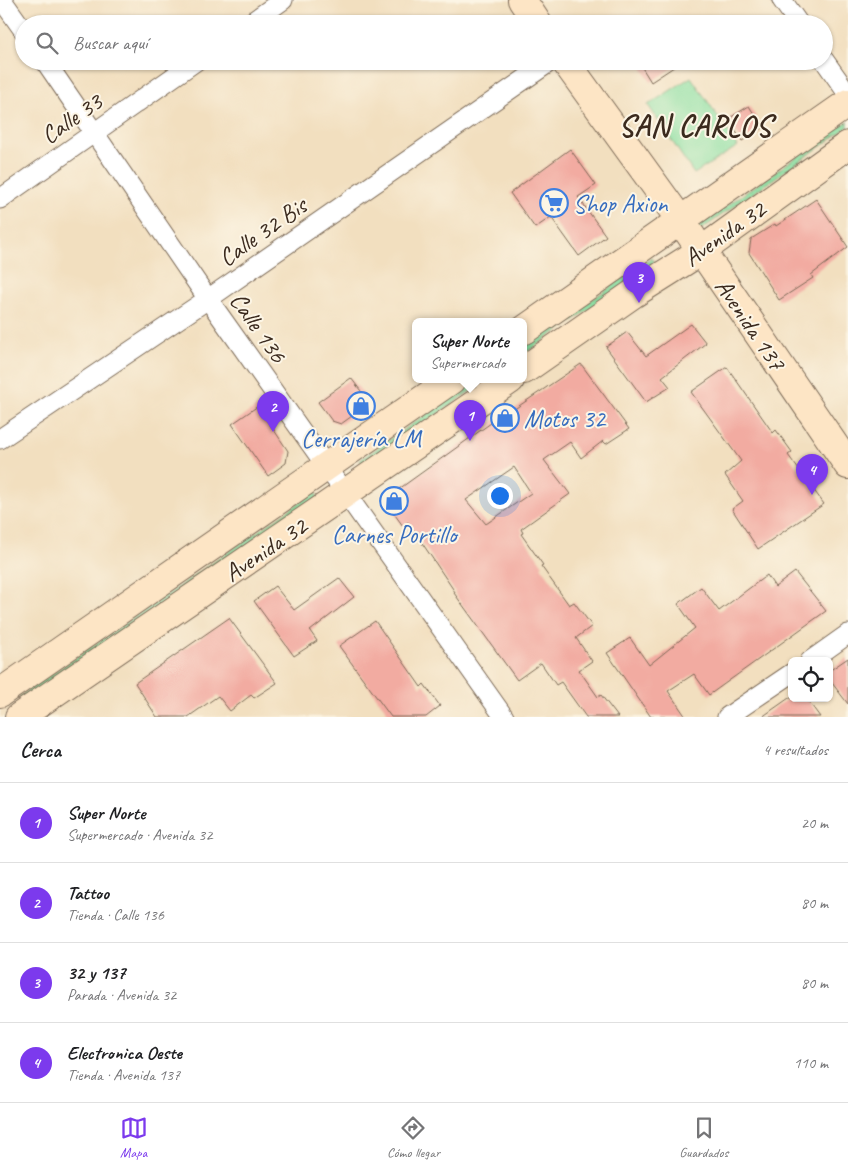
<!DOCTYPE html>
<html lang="es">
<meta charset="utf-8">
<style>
body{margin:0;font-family:Caveat,sans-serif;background:#f2f2f2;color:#202124}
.controls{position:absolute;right:15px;bottom:15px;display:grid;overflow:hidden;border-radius:8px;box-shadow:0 1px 4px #0004}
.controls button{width:45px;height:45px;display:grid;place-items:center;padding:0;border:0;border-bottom:1px solid #e0e0e0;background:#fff;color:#202124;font:25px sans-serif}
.you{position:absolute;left:499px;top:495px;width:18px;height:18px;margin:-12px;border:4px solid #fff;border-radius:50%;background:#1a73e8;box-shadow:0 0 0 8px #1a73e833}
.badge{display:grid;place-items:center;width:32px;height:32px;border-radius:50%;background:#7c3aed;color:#fff;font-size:16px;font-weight:700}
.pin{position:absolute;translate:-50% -41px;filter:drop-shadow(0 1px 2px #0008)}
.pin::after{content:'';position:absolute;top:26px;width:18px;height:15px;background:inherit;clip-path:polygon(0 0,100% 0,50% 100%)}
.popup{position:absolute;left:412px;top:318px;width:115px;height:65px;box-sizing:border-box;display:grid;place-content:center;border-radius:8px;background:#fff;filter:drop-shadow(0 1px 4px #0005);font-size:16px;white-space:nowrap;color:#757577}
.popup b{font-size:19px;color:#202124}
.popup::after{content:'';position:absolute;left:50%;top:100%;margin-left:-10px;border:10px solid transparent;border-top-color:#fff}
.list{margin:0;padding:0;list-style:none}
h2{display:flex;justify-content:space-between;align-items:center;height:65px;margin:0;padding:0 20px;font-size:21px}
h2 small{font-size:16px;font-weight:400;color:#757577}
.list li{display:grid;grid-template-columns:32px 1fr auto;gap:15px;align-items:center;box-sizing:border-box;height:80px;padding:0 20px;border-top:1px solid #e0e0e0}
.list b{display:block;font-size:19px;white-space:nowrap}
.list p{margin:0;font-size:16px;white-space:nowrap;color:#757577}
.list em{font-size:16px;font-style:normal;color:#757577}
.icon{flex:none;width:28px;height:28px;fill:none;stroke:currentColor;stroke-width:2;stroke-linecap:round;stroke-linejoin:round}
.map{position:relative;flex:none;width:848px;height:717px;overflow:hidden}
.search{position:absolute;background:#fff;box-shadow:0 1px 4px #0004;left:15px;right:15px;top:15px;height:55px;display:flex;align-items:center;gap:12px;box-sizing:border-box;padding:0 18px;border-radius:28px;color:#757577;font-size:19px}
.sheet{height:385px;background:#fff}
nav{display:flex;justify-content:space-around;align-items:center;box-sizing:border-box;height:70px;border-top:1px solid #e0e0e0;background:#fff;font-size:14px;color:#757577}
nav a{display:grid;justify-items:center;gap:2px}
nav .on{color:#7c3aed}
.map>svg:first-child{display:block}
.green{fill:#8bdfa1;stroke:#638460}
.building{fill:#f2aba1;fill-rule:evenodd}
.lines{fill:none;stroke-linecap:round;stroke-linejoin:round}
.street-casing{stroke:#7b6956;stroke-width:21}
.secondary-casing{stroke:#7b6956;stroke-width:30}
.street{stroke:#fff;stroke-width:19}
.secondary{stroke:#fde5c5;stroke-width:28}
.labels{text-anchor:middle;stroke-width:4;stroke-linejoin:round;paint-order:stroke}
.street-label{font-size:25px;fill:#3b2a1e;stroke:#fcf5e5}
.shop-label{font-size:25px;fill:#366cbe;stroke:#fcf5e5;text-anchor:start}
.district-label{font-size:30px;font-weight:bold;letter-spacing:1px;fill:#3b2a1e;stroke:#fcf5e5}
</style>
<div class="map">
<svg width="848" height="717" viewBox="0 0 848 717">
<rect width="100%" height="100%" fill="#fcf5e5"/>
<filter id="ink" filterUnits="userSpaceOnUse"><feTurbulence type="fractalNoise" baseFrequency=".02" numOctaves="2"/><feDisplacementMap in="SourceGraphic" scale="10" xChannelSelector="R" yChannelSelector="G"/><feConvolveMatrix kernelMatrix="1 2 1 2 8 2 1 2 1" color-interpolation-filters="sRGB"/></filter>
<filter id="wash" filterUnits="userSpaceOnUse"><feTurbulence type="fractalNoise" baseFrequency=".0096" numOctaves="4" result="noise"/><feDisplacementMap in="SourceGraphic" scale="20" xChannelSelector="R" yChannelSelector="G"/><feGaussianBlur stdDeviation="1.12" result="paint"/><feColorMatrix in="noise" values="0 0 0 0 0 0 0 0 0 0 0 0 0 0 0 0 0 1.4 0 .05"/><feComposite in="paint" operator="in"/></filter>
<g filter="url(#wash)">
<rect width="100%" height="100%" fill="#f2dfbf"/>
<!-- green -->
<g class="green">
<path d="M691,77l47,69 -44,28 -46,-69z"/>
<path d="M848,121v6l-155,108 -2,-4z"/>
<path d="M652,258l3,6 -131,90v-7z"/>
<path d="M476,380h11l-124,85 -3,-5z"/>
<path d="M315,492l3,5 -296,205 -3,-5z"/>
</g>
<g id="blocks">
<!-- building -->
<g class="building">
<path d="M638,61h45l-32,21z"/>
<path d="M749,106l14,22 -21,13 -14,-22z"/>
<path d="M570,149l26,36 -18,12 28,39 -27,20 -28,-39 -16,11 -25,-35z"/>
<path d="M816,199l32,48 -37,28 2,3 -34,22 -30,-47 2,-14 24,-15 1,2z"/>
<path d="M691,324l15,19 -44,34 8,10 -24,15 -40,-55 21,-15 19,24z"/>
<path d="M581,364l48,65 -23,15 -3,-3 -22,17 -11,-16 -26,18 26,34 -49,35 2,4 -2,1 22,31 -2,1 28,39 5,-3 18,24 -16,12 16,23 -13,9 19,27 3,-2 17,22h-32l-25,-35 -5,3 -15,-22 -24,17 -63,-87 1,-1 -47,-70 -5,4 -13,-18 2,-14 117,-84 1,2zM514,467l17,26 -45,31 -20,-24z"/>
<path d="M727,367l46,66 3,-3 16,22 -4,3 36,49 -66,45 -26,-40 11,-8 -18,-26 16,-14 -50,-69z"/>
<path d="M351,378l19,25 -29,21 -9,-3 -14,-19z"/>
<path d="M258,406l30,45 -2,12 -18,13 -36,-52z"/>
<path d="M795,572l31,39 -117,84 -15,-21 -26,17 18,26h-35l-44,-64 23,-15 19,27 46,-37 -17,-24 23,-17 18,24 48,-36 8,12z"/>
<path d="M339,578l15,19 -44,34 7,10 -23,15 -40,-55 21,-15 19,24z"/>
<path d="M229,618l48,65 -23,15 -3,-3 -21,16 -12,-15 -30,21h-31l-22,-34z"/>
<path d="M375,621l46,66 3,-3 16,22 -14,11h-35l-52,-71z"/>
<path d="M848,658v46l-19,-25v-8z"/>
<path d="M789,698h17l14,19h-58z"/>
</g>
</g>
</g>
<g filter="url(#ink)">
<use href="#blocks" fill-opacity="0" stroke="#7b6956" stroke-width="1"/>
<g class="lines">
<defs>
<g id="street">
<path d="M2,0l22,31"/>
<path d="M782,0l17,24"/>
<path d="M249,24l34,-24"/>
<path d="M824,60l24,34"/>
<path d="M45,61l163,238 296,418"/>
<path d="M0,199l196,-138"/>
<path d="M0,439l208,-140 343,-238"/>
<path d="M810,661l38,-27"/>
<path d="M727,717l65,-44"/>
</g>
<g id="secondary">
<path d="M522,0l16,24"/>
<path d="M565,61l116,160 167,244"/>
<path d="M524,330l324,-227"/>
<path d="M524,370l109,-76 68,-43 147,-106"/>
<path d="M0,693l451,-313"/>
<path d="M19,717l491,-337"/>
</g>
</defs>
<!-- street casing -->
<use href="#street" class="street-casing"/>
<!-- secondary casing -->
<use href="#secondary" class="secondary-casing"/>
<!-- street -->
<use href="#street" class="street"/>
<!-- secondary -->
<use href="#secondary" class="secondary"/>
</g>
</g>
<!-- icons -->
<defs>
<symbol id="supermarket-ring" viewBox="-11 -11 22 22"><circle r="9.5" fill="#fcf5e5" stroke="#3f7fe0" stroke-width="1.5"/><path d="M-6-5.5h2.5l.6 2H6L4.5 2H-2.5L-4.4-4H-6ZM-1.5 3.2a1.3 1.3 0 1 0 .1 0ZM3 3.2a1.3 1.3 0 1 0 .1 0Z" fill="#3f7fe0"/></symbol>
<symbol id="shop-ring" viewBox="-11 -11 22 22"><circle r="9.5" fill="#fcf5e5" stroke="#3f7fe0" stroke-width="1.5"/><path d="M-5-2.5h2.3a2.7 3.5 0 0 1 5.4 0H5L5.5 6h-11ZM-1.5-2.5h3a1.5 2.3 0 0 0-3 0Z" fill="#3f7fe0"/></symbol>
</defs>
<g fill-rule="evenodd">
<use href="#supermarket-ring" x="538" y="187" width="32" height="32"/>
<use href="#shop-ring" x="345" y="390" width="32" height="32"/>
<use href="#shop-ring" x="489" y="402" width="32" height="32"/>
<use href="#shop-ring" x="378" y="485" width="32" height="32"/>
</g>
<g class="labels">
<!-- street labels -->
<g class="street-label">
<text transform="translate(71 118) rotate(-35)" y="9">Calle 33</text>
<text transform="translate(262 231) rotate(-35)" y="9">Calle 32 Bis</text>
<text transform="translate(724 233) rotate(-35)" y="9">Avenida 32</text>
<text transform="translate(751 324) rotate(56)" y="9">Avenida 137</text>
<text transform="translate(259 327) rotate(55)" y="9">Calle 136</text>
<text transform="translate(265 549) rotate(-34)" y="9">Avenida 32</text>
</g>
<!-- shop labels -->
<g class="shop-label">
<text x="573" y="212">Shop Axion</text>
<text x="524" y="427">Motos 32</text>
<text x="361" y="447" text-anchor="middle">Cerrajería LM</text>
<text x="394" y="543" text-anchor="middle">Carnes Portillo</text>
</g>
<!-- district labels -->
<g class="district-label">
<text x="695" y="136">SAN CARLOS</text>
</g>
</g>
</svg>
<div class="controls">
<button><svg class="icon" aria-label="locate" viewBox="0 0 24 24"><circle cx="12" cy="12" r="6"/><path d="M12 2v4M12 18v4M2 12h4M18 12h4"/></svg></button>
</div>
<div class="you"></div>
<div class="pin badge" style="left:470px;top:441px">1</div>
<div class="popup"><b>Super Norte</b>Supermercado</div>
<div class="pin badge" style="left:273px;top:432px">2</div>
<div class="pin badge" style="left:639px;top:303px">3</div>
<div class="pin badge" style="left:812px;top:495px">4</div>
<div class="search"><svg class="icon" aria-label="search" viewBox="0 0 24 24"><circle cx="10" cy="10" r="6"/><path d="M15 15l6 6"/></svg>Buscar aquí</div>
</div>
<section class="sheet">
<h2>Cerca<small>4 resultados</small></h2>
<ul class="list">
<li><span class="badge">1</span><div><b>Super Norte</b><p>Supermercado · Avenida 32</p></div><em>20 m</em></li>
<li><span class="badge">2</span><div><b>Tattoo</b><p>Tienda · Calle 136</p></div><em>80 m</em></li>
<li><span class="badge">3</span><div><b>32 y 137</b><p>Parada · Avenida 32</p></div><em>80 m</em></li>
<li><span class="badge">4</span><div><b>Electronica Oeste</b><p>Tienda · Avenida 137</p></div><em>110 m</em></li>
</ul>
</section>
<nav>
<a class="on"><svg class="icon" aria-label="map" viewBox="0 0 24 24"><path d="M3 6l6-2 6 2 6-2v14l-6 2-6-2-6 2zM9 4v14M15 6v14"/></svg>Mapa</a>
<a><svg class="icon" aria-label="directions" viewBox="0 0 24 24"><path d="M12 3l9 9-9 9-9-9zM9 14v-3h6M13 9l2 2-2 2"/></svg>Cómo llegar</a>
<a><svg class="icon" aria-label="saved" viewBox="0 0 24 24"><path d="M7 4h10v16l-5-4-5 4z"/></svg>Guardados</a>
</nav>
